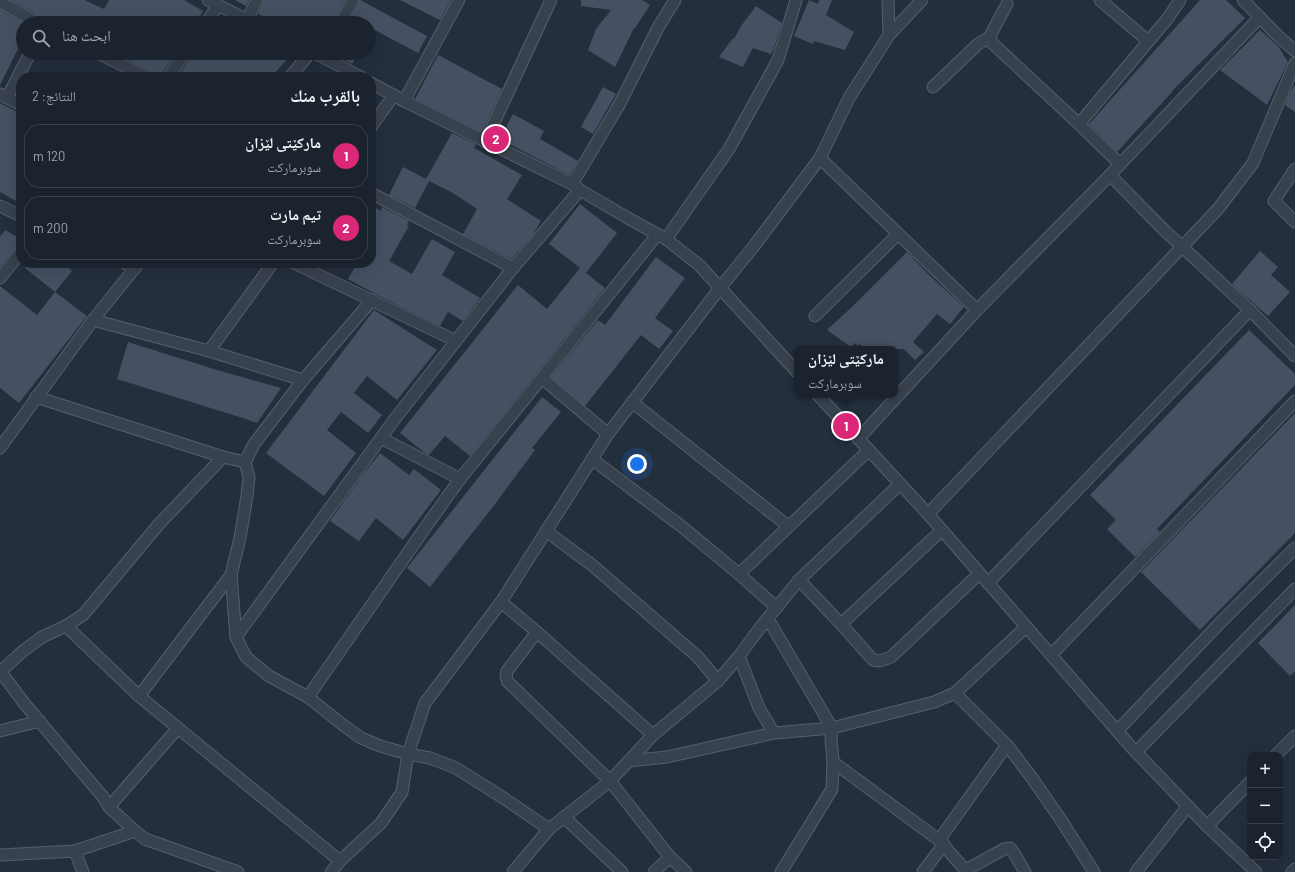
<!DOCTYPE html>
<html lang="ar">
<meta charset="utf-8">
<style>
body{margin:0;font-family:Barlow,"Noto Naskh Arabic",sans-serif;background:#242b36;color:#f1f3f6;direction:rtl}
.controls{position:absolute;right:12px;bottom:12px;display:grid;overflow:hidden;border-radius:8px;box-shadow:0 4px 16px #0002}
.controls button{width:36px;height:36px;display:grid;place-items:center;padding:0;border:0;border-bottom:1px solid #39404a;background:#1b232e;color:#f1f3f6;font:20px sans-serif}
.you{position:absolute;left:637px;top:464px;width:14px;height:14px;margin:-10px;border:3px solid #fff;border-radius:50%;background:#1a73e8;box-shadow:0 0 0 6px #1a73e833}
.badge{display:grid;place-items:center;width:26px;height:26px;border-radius:50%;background:#db2777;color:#fff;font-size:13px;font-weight:700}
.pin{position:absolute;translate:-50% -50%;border:2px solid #fff;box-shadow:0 1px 4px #0006}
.popup{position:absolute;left:794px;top:346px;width:104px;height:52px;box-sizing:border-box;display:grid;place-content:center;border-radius:8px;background:#1b232e;filter:drop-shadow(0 1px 3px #0005);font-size:13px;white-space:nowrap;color:#a0a4aa}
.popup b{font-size:15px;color:#f1f3f6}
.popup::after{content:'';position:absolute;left:50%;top:100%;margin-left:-8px;border:8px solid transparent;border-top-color:#1b232e}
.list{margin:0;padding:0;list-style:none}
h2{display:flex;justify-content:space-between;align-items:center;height:52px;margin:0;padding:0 16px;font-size:17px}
h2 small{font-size:13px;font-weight:400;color:#a0a4aa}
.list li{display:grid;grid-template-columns:26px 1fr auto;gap:12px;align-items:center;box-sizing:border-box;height:64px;margin:0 8px 8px;padding:0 8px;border:1px solid #39404a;border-radius:16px}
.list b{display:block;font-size:15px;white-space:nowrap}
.list p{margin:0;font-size:13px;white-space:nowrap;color:#a0a4aa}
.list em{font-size:13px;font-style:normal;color:#a0a4aa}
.icon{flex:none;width:22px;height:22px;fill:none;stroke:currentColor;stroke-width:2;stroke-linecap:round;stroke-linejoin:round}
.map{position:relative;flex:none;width:1295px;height:872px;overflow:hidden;direction:ltr}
.search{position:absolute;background:#1b232e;box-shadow:0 4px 16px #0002;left:16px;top:16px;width:360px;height:44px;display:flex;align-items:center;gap:10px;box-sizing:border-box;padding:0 14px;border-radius:22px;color:#a0a4aa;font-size:15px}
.panel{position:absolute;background:#1b232e;box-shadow:0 4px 16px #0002;left:16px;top:72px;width:360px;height:196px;border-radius:16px;direction:rtl}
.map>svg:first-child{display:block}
.building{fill:#455162}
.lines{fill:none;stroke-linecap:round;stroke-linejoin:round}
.street-casing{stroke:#565f6c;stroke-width:13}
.street{stroke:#38414e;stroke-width:11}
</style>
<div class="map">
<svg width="1295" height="872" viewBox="0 0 1295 872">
<rect width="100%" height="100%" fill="#242f3e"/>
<!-- building -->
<g class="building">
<path d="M11,0h73l20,9 5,-9h75l19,11 -7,12h-151l-1,-3 -3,-3z"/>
<path d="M235,0h14l-3,6z"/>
<path d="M264,0h81l-11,23h-58l-18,-9z"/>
<path d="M360,0l67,36 -9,17 -49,-26v-4h-20z"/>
<path d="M400,0h51l-11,20z"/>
<path d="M581,0h61l8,5 -15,23h-1l-19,39 -27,-17 8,-21 15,-19 -30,-4z"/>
<path d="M809,0l9,4 1,-4h13l-6,15 28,17 -9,18 -31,-9 -1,3 -19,-8z"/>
<path d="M1200,0h26l19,18 -73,73v1l-55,60 -28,-28z"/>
<path d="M756,6l26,17 -8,25 -3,6 -18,-6 -10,19 -24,-10 14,-19 1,1 7,-13z"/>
<path d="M0,10l24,13 -1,16 -23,46z"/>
<path d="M1260,30l18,16 10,16 -21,43 -47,-35z"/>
<path d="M114,53h62l-14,20 -1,4 -8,-1 -4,-5z"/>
<path d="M192,53h101l-22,24h-94l14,-20z"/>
<path d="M331,53h27l-6,11z"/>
<path d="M438,55l64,34 -20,43 -67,-33z"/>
<path d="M1295,85v27l-10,-7 5,-13z"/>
<path d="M603,87l13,7 -23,40 -12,-7z"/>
<path d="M0,103l21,11v90l-21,-12z"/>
<path d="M513,114l31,17 -4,8 38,22 -9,14 -69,-36z"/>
<path d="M452,133l24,11 -2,4 48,27 -15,24 34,22 -9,15 -21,23 -48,-25 14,-25 -24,-16 -24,-12 -14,27 -26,-13 14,-28 23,12z"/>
<path d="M580,204l37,29 -31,40 19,15 -135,168 -25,-20 -16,19 -4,-2 -25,-20 118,-148 29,24 33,-41 -31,-24z"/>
<path d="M371,205l10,6 1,-4 27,14 -2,4 2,1 -20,35 23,13 20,-35 23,13 -13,23 38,23 -17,23 -15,-9 -8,14 -61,-30 -31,-17 9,-16h14z"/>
<path d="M5,230l16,9v3l-21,25v-30z"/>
<path d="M1260,251l18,16 -7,8 19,17 -22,24 -36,-32z"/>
<path d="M907,252l23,24 34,31 -14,17 -13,-10 -24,28 11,10 -9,8 -11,-11h-39l-5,-5 -2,2 -3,-3 -4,4 -24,-17 27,-25z"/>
<path d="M656,257l29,21 -30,40 18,13 -14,18 -18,-14 -56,71 -34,-29 47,-57 7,5z"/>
<path d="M30,263h33l9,8 -17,21 32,24 -68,87 -19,-15v-102l37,29 18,-23 -30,-24z"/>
<path d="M374,310l63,40 -40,50 -30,-24 -13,17 28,22 -14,18 -27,-21 -14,18 29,23 -32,43 -58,-43z"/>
<path d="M1249,330l46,44v11l-138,144 3,3 -25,25 -28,-28 9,-9 -26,-25z"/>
<path d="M128,342l89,28 64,18 -24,35 -11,-4 -129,-40z"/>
<path d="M542,397l19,15 -29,36 3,2 -40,54 -65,83 -23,-19z"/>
<path d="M1295,413v120l-95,97 -59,-58z"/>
<path d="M380,453l29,22 5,-6 27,21 -38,50 -27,-22 -17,23 -29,-20 31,-44z"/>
<path d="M1295,605v66l-5,5 -32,-33z"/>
</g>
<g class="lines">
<defs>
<g id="street">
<path d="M208,0l45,23"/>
<path d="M888,0l1,35"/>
<path d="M1100,0l48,41"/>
<path d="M1243,0l34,35 18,16"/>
<path d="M0,2l38,21"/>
<path d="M1007,4l-15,28 -2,5 2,6 87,81 41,40"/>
<path d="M247,20l10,-20"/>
<path d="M206,23l12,-18"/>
<path d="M341,23l12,-23"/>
<path d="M98,53l48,24"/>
<path d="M315,53l46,24"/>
<path d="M168,77l17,-24"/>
<path d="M290,77l20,-24"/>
<path d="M371,83l33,18 168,83 8,6 46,27 40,22 33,26 98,107"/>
<path d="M933,87l45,-43 12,-7"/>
<path d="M0,94l21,11"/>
<path d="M7,98l23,-45"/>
<path d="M404,101l55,-101"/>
<path d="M1079,124l89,-106 12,-18"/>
<path d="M371,127l23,-32"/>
<path d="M485,142l66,-142"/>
<path d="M820,158l157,152"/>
<path d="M1295,169l-21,32 21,21"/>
<path d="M1110,175l52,53 88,82 45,46"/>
<path d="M572,184l47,-79 40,-79 16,-26"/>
<path d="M371,193l142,75"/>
<path d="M0,206l21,10"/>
<path d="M666,239l63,-90 49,-89 18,-60"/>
<path d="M124,263l11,5"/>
<path d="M294,263l162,78"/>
<path d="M0,278l21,-26"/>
<path d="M372,300l-69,80 -49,64 -9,18 4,15 -2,19 -7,42 -9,37 5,62 10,20 23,19 39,21 35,28 18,13 19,8 28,8 22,4 26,10 49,31 44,30"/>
<path d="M815,316l83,-82"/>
<path d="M93,320l116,31 94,29"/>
<path d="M209,351l64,-88"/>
<path d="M542,378l66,56"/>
<path d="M818,395l110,119 204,234 75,78 49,46"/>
<path d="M36,397l187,60 22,5"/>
<path d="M632,402l156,124"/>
<path d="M381,438l79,41"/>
<path d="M858,439l119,-129 133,-135 150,-158"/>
<path d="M0,448l93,-128 46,-57"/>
<path d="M592,459l89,67 58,48 38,34"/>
<path d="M928,514l290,-305 35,-46 42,-100"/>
<path d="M546,531l46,34 106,92 20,24"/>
<path d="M739,574l130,-124"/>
<path d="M799,580l42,44 32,36 7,1 11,-4 88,-83"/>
<path d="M988,583l262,-273"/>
<path d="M501,602l36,30 116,103"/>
<path d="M768,619l64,109 -1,11 2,23 -1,27 -28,46 -23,37"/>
<path d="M841,624l101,-94"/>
<path d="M66,626l73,70 201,165"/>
<path d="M537,632l-30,39 -1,6 2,5 102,99 60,76 16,15"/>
<path d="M236,637l158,-217 119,-152 67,-78"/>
<path d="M1051,655l244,-254"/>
<path d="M739,656l20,52 15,25"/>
<path d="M0,671l24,32 79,94 6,10 26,24"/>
<path d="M0,672l23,-21 19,-14 24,-11 17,-11 76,-91 64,-67"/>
<path d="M955,693l52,52 25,33 29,42 33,52"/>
<path d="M139,696l92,-121"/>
<path d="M308,697l117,-169 35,-49 197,-244"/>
<path d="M0,731l40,-10"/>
<path d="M1117,731l102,-107 76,-76"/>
<path d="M1136,752l159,-163"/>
<path d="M1276,755l19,-19"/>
<path d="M629,761l38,-4 107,-24 58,-5 102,-26 21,-9 71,-66"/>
<path d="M833,762l106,78 28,32"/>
<path d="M109,807l69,-79"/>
<path d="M564,817l58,55"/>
<path d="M1207,826l43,-44"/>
<path d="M939,840l68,-95"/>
<path d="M75,851l8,21"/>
<path d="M0,855l75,-4 60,-20 10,8 93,33"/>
<path d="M966,870l38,-21 6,-1 4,5 11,19"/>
<path d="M331,872l9,-11 41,-38 21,-31 6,-38 17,-51 76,-101 107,-168 112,-146 34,-42 66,-88 29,-60 40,-63 33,-35"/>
<path d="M513,872l36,-43 61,-48 43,-46 65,-54 21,-25 20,-27 40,-49 101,-96"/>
<path d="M654,872l16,-15"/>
<path d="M923,872l21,-28"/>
<path d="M1136,872l52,-66"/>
<path d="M1292,872l3,-3"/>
</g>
</defs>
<!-- street casing -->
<use href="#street" class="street-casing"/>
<!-- street -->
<use href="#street" class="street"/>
</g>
</svg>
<div class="controls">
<button>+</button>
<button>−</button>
<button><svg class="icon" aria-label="locate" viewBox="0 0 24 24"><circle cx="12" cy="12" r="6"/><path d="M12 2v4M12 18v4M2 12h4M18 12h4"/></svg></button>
</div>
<div class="you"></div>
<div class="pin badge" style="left:846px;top:426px">1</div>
<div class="popup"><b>مارکێتی لێزان</b>سوبرماركت</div>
<div class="pin badge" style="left:496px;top:139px">2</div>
<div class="search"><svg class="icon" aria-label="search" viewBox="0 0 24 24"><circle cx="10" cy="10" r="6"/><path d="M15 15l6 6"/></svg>ابحث هنا</div>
<section class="panel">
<h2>بالقرب منك<small>النتائج: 2</small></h2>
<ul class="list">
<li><span class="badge">1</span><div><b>مارکێتی لێزان</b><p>سوبرماركت</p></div><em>120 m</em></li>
<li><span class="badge">2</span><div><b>تيم مارت</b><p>سوبرماركت</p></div><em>200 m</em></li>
</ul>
</section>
</div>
